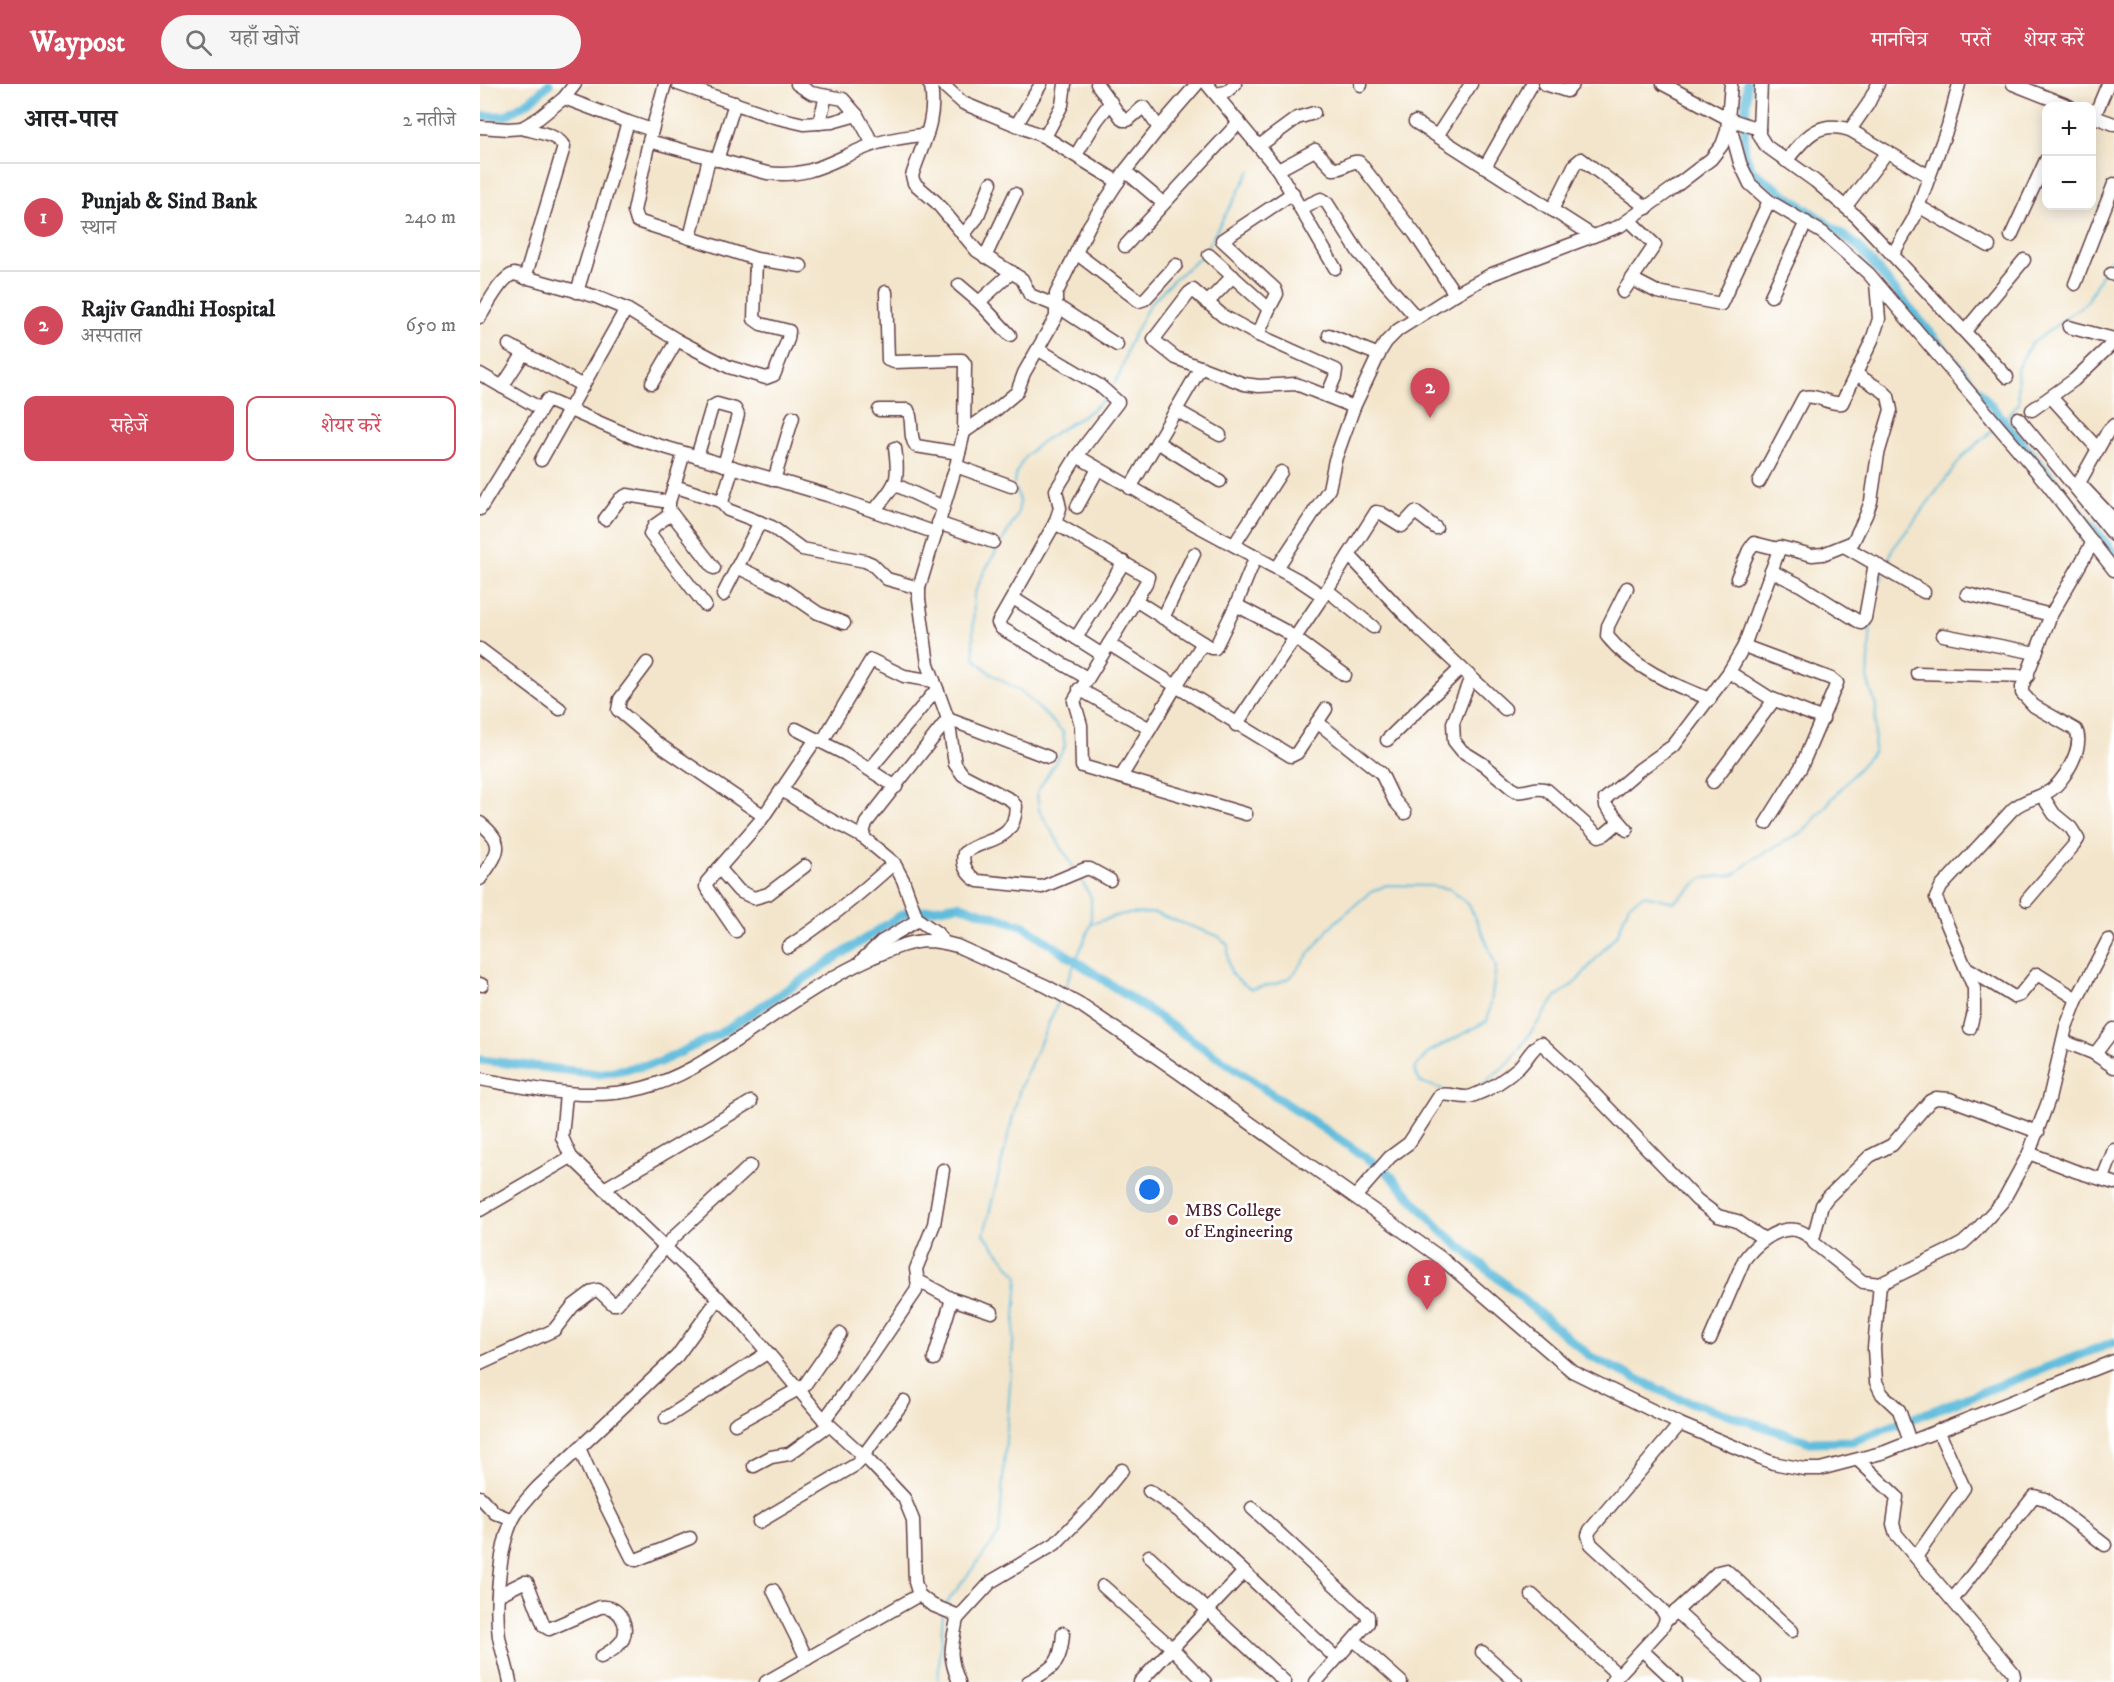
<!DOCTYPE html>
<html lang="hi">
<meta charset="utf-8">
<style>
body{margin:0;font-family:"IM FELL DW Pica","Noto Serif Devanagari",serif;background:#f6f6f6;color:#202124}
.controls{position:absolute;right:18px;top:18px;display:grid;overflow:hidden;border-radius:12px;box-shadow:0 3px 15px #0003}
.controls button{width:54px;height:54px;display:grid;place-items:center;padding:0;border:0;border-bottom:2px solid #e0e0e0;background:#fff;color:#202124;font:30px sans-serif}
.you{position:absolute;left:670px;top:1106px;width:21px;height:21px;margin:-15px;border:4px solid #fff;border-radius:50%;background:#1a73e8;box-shadow:0 0 0 9px #1a73e833}
.badge{display:grid;place-items:center;width:39px;height:39px;border-radius:50%;background:#d1495b;color:#fff;font-size:20px;font-weight:700}
.pin{position:absolute;translate:-50% -50px;filter:drop-shadow(0 2px 3px #0008)}
.pin::after{content:'';position:absolute;top:32px;width:21px;height:18px;background:inherit;clip-path:polygon(0 0,100% 0,50% 100%)}
.list{margin:0;padding:0;list-style:none}
h2{display:flex;justify-content:space-between;align-items:center;height:78px;margin:0;padding:0 24px;font-size:26px}
h2 small{font-size:20px;font-weight:400;color:#757577}
.list li{display:grid;grid-template-columns:39px 1fr auto;gap:18px;align-items:center;box-sizing:border-box;height:108px;padding:0 24px;border-top:2px solid #e0e0e0}
.list b{display:block;font-size:22px;white-space:nowrap}
.list p{margin:0;font-size:20px;white-space:nowrap;color:#757577}
.list em{font-size:20px;font-style:normal;color:#757577}
.actions{display:flex;gap:12px;padding:18px 24px}
.actions a{flex:1;padding:14px 0;border:2px solid #d1495b;border-radius:12px;text-align:center;font-size:21px;color:#d1495b}
.actions .main{background:#d1495b;color:#fff}
.icon{flex:none;width:33px;height:33px;fill:none;stroke:currentColor;stroke-width:2;stroke-linecap:round;stroke-linejoin:round}
.map{position:relative;flex:none;width:1634px;height:1598px;overflow:hidden}
header{display:flex;align-items:center;gap:36px;box-sizing:border-box;height:84px;padding:0 30px;background:#d1495b;color:#fff}
header strong{font-size:28px}
nav{display:flex;gap:33px;margin-inline-start:auto;font-size:21px}
.search{width:420px;height:54px;background:#f6f6f6;display:flex;align-items:center;gap:15px;box-sizing:border-box;padding:0 21px;border-radius:33px;color:#757577;font-size:22px}
main{display:flex}
aside{flex:1;background:#fff}
.map>svg:first-child{display:block}
.lines{fill:none;stroke-linecap:round;stroke-linejoin:round}
.stream{stroke:#5ebcdc;stroke-width:2}
.canal{stroke:#5ebcdc;stroke-width:9}
.minor-casing{stroke:#633d43;stroke-width:15}
.minor{stroke:#fff;stroke-width:12}
.poi-dot{fill:#d1495b;stroke:#fff;stroke-width:2}
.labels{text-anchor:middle;stroke-width:5;stroke-linejoin:round;paint-order:stroke}
.poi-label{font-size:18px;fill:#4a1f2b;stroke:#fff;text-anchor:start}
</style>
<header>
<strong>Waypost</strong>
<div class="search"><svg class="icon" aria-label="search" viewBox="0 0 24 24"><circle cx="10" cy="10" r="6"/><path d="M15 15l6 6"/></svg>यहाँ खोजें</div>
<nav><a>मानचित्र</a><a>परतें</a><a>शेयर करें</a></nav>
</header>
<main>
<aside>
<h2>आस-पास<small>2 नतीजे</small></h2>
<ul class="list">
<li><span class="badge">1</span><div><b>Punjab &amp; Sind Bank</b><p>स्थान</p></div><em>240 m</em></li>
<li><span class="badge">2</span><div><b>Rajiv Gandhi Hospital</b><p>अस्पताल</p></div><em>650 m</em></li>
</ul>
<div class="actions"><a class="main">सहेजें</a><a>शेयर करें</a></div>
</aside>
<div class="map">
<svg width="1634" height="1598" viewBox="0 0 1634 1598">
<rect width="100%" height="100%" fill="#fff"/>
<filter id="ink" filterUnits="userSpaceOnUse"><feTurbulence type="fractalNoise" baseFrequency=".0167" numOctaves="2"/><feDisplacementMap in="SourceGraphic" scale="12" xChannelSelector="R" yChannelSelector="G"/><feConvolveMatrix kernelMatrix="1 2 1 2 8 2 1 2 1" color-interpolation-filters="sRGB"/></filter>
<filter id="wash" filterUnits="userSpaceOnUse"><feTurbulence type="fractalNoise" baseFrequency=".008" numOctaves="4" result="noise"/><feDisplacementMap in="SourceGraphic" scale="24" xChannelSelector="R" yChannelSelector="G"/><feGaussianBlur stdDeviation="1.35" result="paint"/><feColorMatrix in="noise" values="0 0 0 0 0 0 0 0 0 0 0 0 0 0 0 0 0 1.4 0 .05"/><feComposite in="paint" operator="in"/></filter>
<g filter="url(#wash)">
<rect width="100%" height="100%" fill="#f3e5cb"/>
<g class="lines">
<!-- stream -->
<g class="stream">
<path d="M630,307l10,-17 9,-30 20,-39 24,-25 29,-24 48,-85"/>
<path d="M1521,339l18,-20 -2,-34 13,-24 57,-43 17,-33 10,-14"/>
<path d="M534,400c5,-45 65,-57 91,-86"/>
<path d="M536,405l4,13 -3,14 -33,56 -10,23 -1,48 2,16 15,14 33,20 40,39 2,15 -28,45 2,18 35,58"/>
<path d="M1407,480l5,-14 72,-95 30,-26"/>
<path d="M1395,511l8,-20"/>
<path d="M611,840l32,-10 31,-1 64,23 10,9c0,27 0,30 23,44l24,-5 16,-7 40,-51 37,-32 18,-9 45,1 19,3 19,16 14,29 13,32 -5,37 -4,18 -58,31 -15,17 6,13 22,7"/>
<path d="M583,908l28,-68v-27l-13,-22"/>
<path d="M996,1005l33,-26 47,-66 20,-15 42,-49 11,-29 15,-9 30,7 29,-24 31,-3 19,-16 51,-28 70,-80 2,-44 -8,-26 3,-63"/>
<path d="M465,1521l54,-71 19,-257 -34,-43 36,-146 39,-88"/>
<path d="M458,1598l5,-69"/>
</g>
<!-- canal -->
<g class="canal">
<path d="M1267,0l-3,66 8,21 106,75 256,307"/>
<path d="M0,32h25l26,-16 18,-16"/>
<path d="M0,976l119,14 59,-11 61,-29 184,-120 55,-9 66,21 362,245 56,60 149,126 84,40 135,45 43,-1 261,-99"/>
</g>
</g>
</g>
<g filter="url(#ink)">
<g class="lines">
<defs>
<g id="minor">
<path d="M95,0l-11,14 64,24 -51,170"/>
<path d="M185,0l-16,57 118,32c45,6 66,-14 105,-28 18,-7 37,-8 55,-11"/>
<path d="M198,0l96,33 30,7 28,-2 25,-7 16,29"/>
<path d="M317,0l14,9 32,6 14,16"/>
<path d="M449,0l2,2c6,34 -9,59 -19,90l2,7 22,19 41,49 45,28 8,16 27,11 60,39"/>
<path d="M462,0l21,19 82,34 73,45"/>
<path d="M617,0l26,36h5l14,-12h3l14,20"/>
<path d="M727,0l71,86 37,-20 18,19c10,1 17,-9 26,-7l56,72 40,60"/>
<path d="M881,0v1"/>
<path d="M1065,0l22,7 6,-7"/>
<path d="M1183,0l66,35 30,10"/>
<path d="M1281,0l-2,45v6l7,11 49,35 42,36 150,160"/>
<path d="M1533,0l56,22"/>
<path d="M736,10l10,-2 9,-8"/>
<path d="M1612,32l22,8"/>
<path d="M1614,33l14,-33"/>
<path d="M148,38l24,8"/>
<path d="M935,38l178,114"/>
<path d="M339,39l7,-27"/>
<path d="M537,40l24,-40"/>
<path d="M1250,42l10,37 10,21 19,17 54,32 46,41 179,211 66,85"/>
<path d="M0,43l28,2 14,-1"/>
<path d="M1370,46l18,-26 10,-20"/>
<path d="M957,52l34,-52"/>
<path d="M565,53l17,-32 3,-21"/>
<path d="M169,57l-15,70 3,10 119,38 45,7"/>
<path d="M779,62l38,-28 17,-5"/>
<path d="M596,71l21,-35 14,-18"/>
<path d="M237,76l18,-57"/>
<path d="M1306,77c19,-23 32,-42 64,-31l79,46"/>
<path d="M1005,83l47,-83"/>
<path d="M798,86l57,98"/>
<path d="M645,87l38,32"/>
<path d="M1366,122l41,-54"/>
<path d="M1438,122l71,40"/>
<path d="M821,124l20,-9 6,4 32,50 58,65"/>
<path d="M1072,126l23,-46 6,-5 66,49"/>
<path d="M483,151l14,-17 14,-35"/>
<path d="M1531,152l35,-76"/>
<path d="M210,154l19,-80"/>
<path d="M645,162l114,-124"/>
<path d="M596,169l63,48 6,-2 31,-34"/>
<path d="M1413,170l21,-36 34,-92 11,-42"/>
<path d="M729,171l60,54 -11,26 -35,-19 -30,-26 -4,3 -35,46 2,3 20,16 68,26 15,2 37,-2 58,23 27,-57 5,-8 12,-12 57,-36 37,-20 128,-48 52,-37 39,-30 11,-14 5,-14 4,-47"/>
<path d="M505,173l30,-63"/>
<path d="M1631,190l3,1"/>
<path d="M45,194l39,-131c-6,-13 -29,-15 -42,-19l17,-10 25,-20"/>
<path d="M1152,195l25,13 64,12 48,-103"/>
<path d="M1595,200l39,-100"/>
<path d="M479,201l20,17 33,-30"/>
<path d="M406,208l2,68 6,2 63,-2h5l3,4 -1,68 -8,34 -37,122v11l9,65 20,55 7,45 8,11 48,25 5,6c-1,38 -31,31 -52,47 -3,12 4,23 14,28l64,6 43,-18h5l20,11"/>
<path d="M1143,208l32,-47 -26,-25"/>
<path d="M1291,212l35,-74"/>
<path d="M499,218l31,33"/>
<path d="M727,219l26,-27"/>
<path d="M789,225l8,-15 -2,-5 -53,-49 71,-47"/>
<path d="M0,233c7,-11 21,-40 34,-43l80,22 32,13"/>
<path d="M1589,243l45,12"/>
<path d="M1485,247l59,-71"/>
<path d="M778,251l78,35 -1,7 -8,19"/>
<path d="M849,251l50,20"/>
<path d="M197,256l52,27 37,11 8,-3 14,-36 1,-8 -28,-7 -7,-5 2,-60"/>
<path d="M29,261l74,41"/>
<path d="M559,266l61,36 18,16 -41,54"/>
<path d="M0,290l61,35"/>
<path d="M22,303l22,-34"/>
<path d="M1571,313l47,52"/>
<path d="M399,326h29c6,11 0,26 8,36l43,7"/>
<path d="M696,326l25,-43"/>
<path d="M1552,326l42,-30 40,-38"/>
<path d="M1538,334l96,117"/>
<path d="M1634,341l-6,6 -29,52 35,37"/>
<path d="M484,348l33,-23 20,-17 7,-19 32,-56v-23l33,-68 36,-55 34,-43 38,-44"/>
<path d="M415,364c5,36 1,35 -21,63l62,22"/>
<path d="M204,369l-10,33 46,15 8,9 44,17 30,22 63,12 7,3 15,15 32,9"/>
<path d="M217,373l15,-50 5,-3 18,5 3,6 -14,50"/>
<path d="M61,376l85,-151 51,31 -25,43"/>
<path d="M476,382l55,20"/>
<path d="M294,396l19,-63"/>
<path d="M740,397l-63,-39 19,-32 44,25"/>
<path d="M1279,398l45,-85c13,-3 25,8 38,6l30,-63 7,-21 -3,-36"/>
<path d="M414,400l49,23"/>
<path d="M194,402l-5,16v8l45,58"/>
<path d="M650,404l27,-46"/>
<path d="M242,418l11,-35"/>
<path d="M597,423l21,-38"/>
<path d="M0,425l67,-109 90,39 190,56 47,16"/>
<path d="M191,430l-17,12 -4,8 55,71"/>
<path d="M125,435l15,-20 7,-4 42,7"/>
<path d="M458,439l55,19"/>
<path d="M575,439l-57,100 3,5 86,50"/>
<path d="M754,461l47,-73"/>
<path d="M1364,462l80,46"/>
<path d="M869,471l65,69 91,85"/>
<path d="M257,483l46,22 35,24 26,10"/>
<path d="M797,484l52,-79 6,-29 19,-53"/>
<path d="M1291,487l29,14 61,38 4,-5 10,-55"/>
<path d="M1257,494l12,-28 5,-7 24,6"/>
<path d="M1147,504l-19,38 -1,10c25,31 66,49 103,63"/>
<path d="M847,506l46,37"/>
<path d="M1487,510l84,21"/>
<path d="M243,511l37,-73"/>
<path d="M533,514l88,56"/>
<path d="M655,516l68,43"/>
<path d="M756,521l20,-49"/>
<path d="M683,534l31,-64"/>
<path d="M1463,551l93,18"/>
<path d="M596,554l48,-76"/>
<path d="M629,560l67,42 27,-43 8,5h4l21,-43 49,26 60,44"/>
<path d="M1264,562l88,33 5,4 -36,84 -35,56"/>
<path d="M0,565l80,60"/>
<path d="M167,579l-27,36 -2,11 40,34 106,72"/>
<path d="M1249,588l41,26 53,21"/>
<path d="M1437,589l111,3"/>
<path d="M991,593l-18,46 1,18 8,10 21,13 32,27c11,3 21,-6 32,-1l52,46 6,-2 14,-12"/>
<path d="M599,605l71,40"/>
<path d="M837,638l64,51 13,27 11,13"/>
<path d="M756,641l87,-129 53,-84 5,1 21,13 13,-14 21,16"/>
<path d="M316,645l49,25 51,33"/>
<path d="M907,656l74,-72"/>
<path d="M342,658l49,-82 33,16 30,5"/>
<path d="M390,685l67,-80"/>
<path d="M641,693l55,-91 115,70 6,-3 29,-44"/>
<path d="M1233,698l61,-82"/>
<path d="M302,706l29,19 53,29"/>
<path d="M766,730l-164,-48 -1,-41 -7,-24 72,-118 2,-6 -93,-54 5,-15 -4,-18 21,-34 121,70 104,56 21,14"/>
<path d="M0,739c28,22 17,31 0,56"/>
<path d="M1147,746l-21,-24 -1,-7 34,-29 34,-24 56,-74 15,-26 36,-99 32,8 11,-1 30,-12 13,-27 5,-14 7,-47 13,-44 -3,-14 -5,-5 -27,-17"/>
<path d="M239,784l20,23 15,7 14,-4 37,-28"/>
<path d="M1547,816l47,-55 4,-6 -7,-11 -17,-14 -12,-19"/>
<path d="M256,847l-30,-44 1,-5 54,-62 55,-81"/>
<path d="M464,858l-7,-9 -20,-14 -14,-39 -9,-17 -30,-25 -1,-5 3,-10 82,-104 100,38"/>
<path d="M308,863c38,-25 72,-53 106,-84"/>
<path d="M382,876l19,-18 37,-22"/>
<path d="M1487,884l47,29 6,-2 17,-21 40,25"/>
<path d="M0,900l2,1"/>
<path d="M1490,944l4,-16v-24l-38,-90 5,-11 72,-78c10,-9 23,-10 35,-17 15,-8 37,-45 28,-62l-42,-24 -12,-13v-6l29,-72 42,-73"/>
<path d="M1583,957l30,12 21,14"/>
<path d="M1615,970l19,-25"/>
<path d="M0,995c54,10 109,23 163,9 36,-9 67,-30 97,-50 43,-29 86,-60 133,-81 17,-7 34,-15 52,-16 11,0 22,2 32,5l89,40 36,20 79,54 280,198 131,113 108,53 93,39 31,6h16l65,-17 229,-91"/>
<path d="M86,1010l-4,43 9,20 167,160 86,103 46,42 34,36 9,22 2,62 4,13 13,10 22,9 3,5c-5,27 -10,35 2,63"/>
<path d="M1558,1048l-88,-33 -14,-1 -6,3 -38,44 -22,11 -43,42 -5,7 -9,34 1,4 49,39 17,2 70,-34 13,-7 11,-10 29,-32 26,-48 20,-54 17,-72 11,-28 31,-59"/>
<path d="M1549,1069l46,18 39,12"/>
<path d="M1623,1094l11,-28"/>
<path d="M124,1105l147,-87"/>
<path d="M875,1113l35,-40 19,-14 31,-48c10,-3 21,5 32,1 17,-6 34,-17 47,-29 8,-7 13,-20 22,-24l37,34 119,123 21,16 19,5 27,18"/>
<path d="M0,1126l91,-53"/>
<path d="M437,1196l35,19 40,13"/>
<path d="M1400,1200l-6,64 2,34 6,12 17,16 11,32"/>
<path d="M1230,1255l34,-79c10,-14 32,-34 52,-30 6,1 11,5 17,9"/>
<path d="M454,1275l18,-60"/>
<path d="M0,1280l74,-34 19,-24 20,-15 5,-1 15,14h4l57,-67 76,-71"/>
<path d="M186,1334l101,-65"/>
<path d="M344,1336l47,-63 45,-66 2,-8 -2,-14 18,-45 9,-54"/>
<path d="M255,1340l69,-38 36,-52"/>
<path d="M99,1364l16,36 37,74 4,2 54,-22"/>
<path d="M1378,1376l39,37 -4,27 3,10 117,138 1,4 -2,6"/>
<path d="M274,1382l17,-9 18,-3 40,-29"/>
<path d="M669,1407l30,20 157,147"/>
<path d="M0,1413l15,16 17,7"/>
<path d="M772,1424l116,108v7l-52,59"/>
<path d="M279,1438l98,-58 47,-63"/>
<path d="M669,1472l136,126"/>
<path d="M1436,1473l48,-69 -26,-58"/>
<path d="M623,1502l68,61 34,35"/>
<path d="M293,1506l34,69"/>
<path d="M18,1511l26,-13h3l17,44 5,3 51,-22c17,-3 30,16 23,32 -5,9 -14,13 -22,18"/>
<path d="M1052,1511l86,80"/>
<path d="M1473,1515l81,-103 11,3 60,46"/>
<path d="M1196,1527l79,71"/>
<path d="M477,1535l35,-38 63,-37 41,-42 26,-32"/>
<path d="M1187,1536l51,-48 8,-2 66,61"/>
<path d="M874,1556l47,42"/>
<path d="M1162,1566l34,32"/>
<path d="M1002,1568l34,30"/>
<path d="M30,1598c-3,-15 -8,-30 -11,-45 -4,-30 0,-91 14,-118 6,-12 16,-22 25,-32l139,-131 42,-58"/>
<path d="M286,1598l153,-87"/>
<path d="M548,1598c26,-15 33,-17 35,-49"/>
<path d="M660,1598l104,-110"/>
<path d="M1132,1598l50,-54c5,-8 5,-12 -1,-19l-70,-65 -3,-9 2,-5 90,-106"/>
</g>
</defs>
<!-- minor casing -->
<use href="#minor" class="minor-casing"/>
<!-- minor -->
<use href="#minor" class="minor"/>
</g>
</g>
<!-- markers -->
<circle class="poi-dot" cx="693" cy="1136" r="6"/>
<g class="labels">
<!-- poi labels -->
<g class="poi-label">
<text x="705" y="1132">MBS College<tspan x="705" dy="21">of Engineering</tspan></text>
</g>
</g>
</svg>
<div class="controls">
<button>+</button>
<button>−</button>
</div>
<div class="you"></div>
<div class="pin badge" style="left:947px;top:1226px">1</div>
<div class="pin badge" style="left:950px;top:334px">2</div>
</div>
</main>
